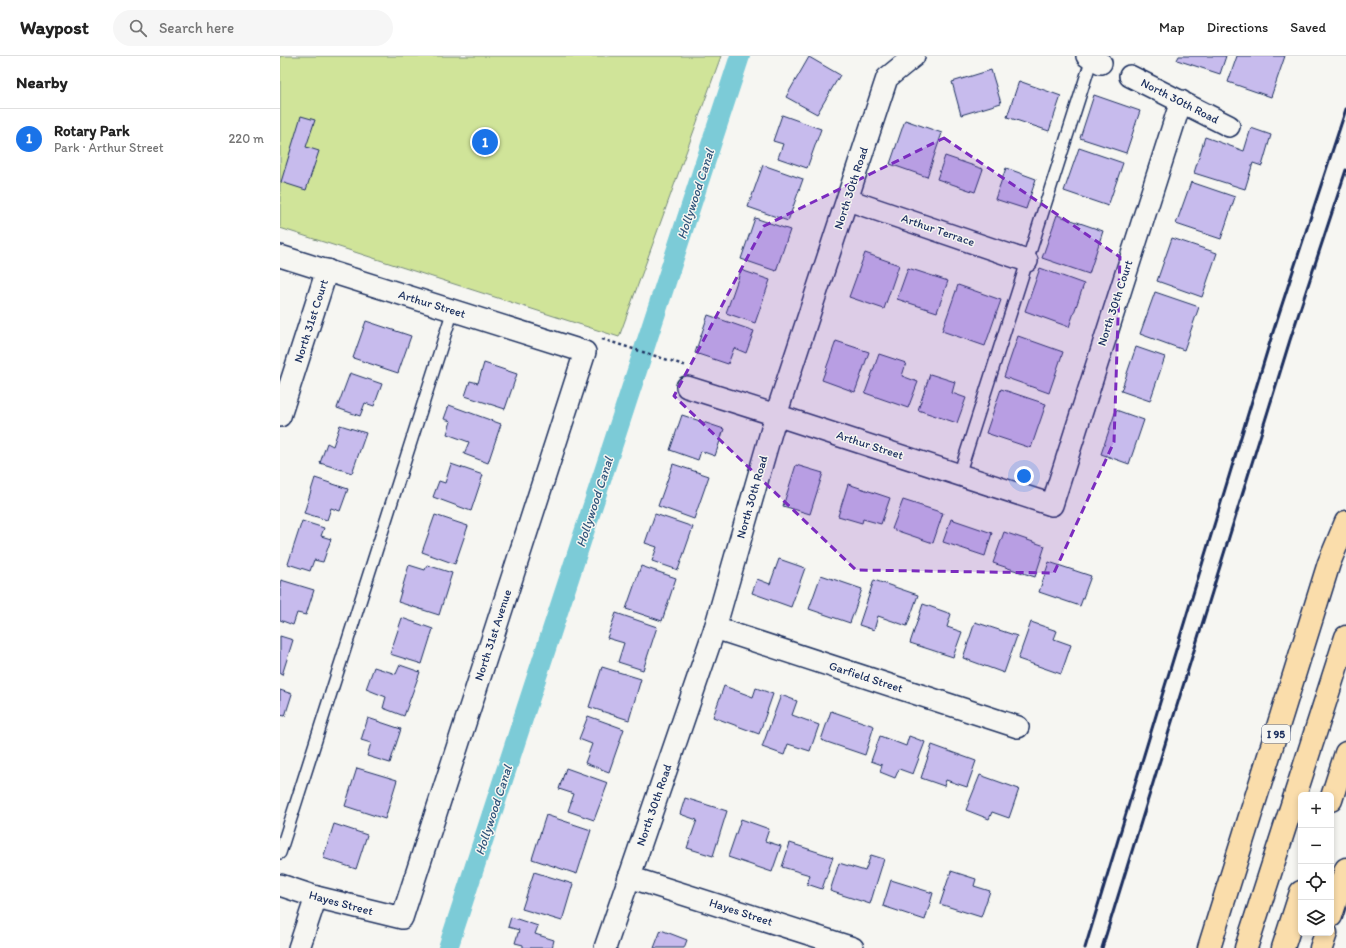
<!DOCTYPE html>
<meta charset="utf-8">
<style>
body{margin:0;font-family:Itim,sans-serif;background:#f6f6f6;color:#222}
.controls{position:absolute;right:12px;bottom:12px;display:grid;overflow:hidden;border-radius:6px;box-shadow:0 2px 6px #0003}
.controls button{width:36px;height:36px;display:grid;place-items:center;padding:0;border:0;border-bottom:1px solid #e0e0e0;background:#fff;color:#222;font:20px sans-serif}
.you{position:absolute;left:744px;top:420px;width:14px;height:14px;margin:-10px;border:3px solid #fff;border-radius:50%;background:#1a73e8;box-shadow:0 0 0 6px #1a73e833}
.badge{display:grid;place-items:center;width:26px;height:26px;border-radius:50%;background:#1a73e8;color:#fff;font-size:13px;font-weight:700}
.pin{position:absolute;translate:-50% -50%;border:2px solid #fff;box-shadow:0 1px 4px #0006}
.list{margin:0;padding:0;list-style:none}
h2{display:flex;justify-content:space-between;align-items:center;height:52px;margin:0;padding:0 16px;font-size:17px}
h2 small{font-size:13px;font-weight:400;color:#767676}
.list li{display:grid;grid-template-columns:26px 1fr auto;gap:12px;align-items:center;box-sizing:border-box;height:60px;padding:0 16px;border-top:1px solid #e0e0e0}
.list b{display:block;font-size:15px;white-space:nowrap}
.list p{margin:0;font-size:13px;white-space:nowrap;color:#767676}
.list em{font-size:13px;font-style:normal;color:#767676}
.icon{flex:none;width:22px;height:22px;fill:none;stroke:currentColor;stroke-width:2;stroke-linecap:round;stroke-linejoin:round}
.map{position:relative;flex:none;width:1066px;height:892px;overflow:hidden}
header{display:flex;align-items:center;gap:24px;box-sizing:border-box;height:56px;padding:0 20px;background:#fff;border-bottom:1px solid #e0e0e0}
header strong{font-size:19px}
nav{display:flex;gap:22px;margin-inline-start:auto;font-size:14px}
.search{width:280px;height:36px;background:#f6f6f6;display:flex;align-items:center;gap:10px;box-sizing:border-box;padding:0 14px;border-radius:22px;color:#767676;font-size:15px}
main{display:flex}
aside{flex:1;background:#fff}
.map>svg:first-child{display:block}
.green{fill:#d0e499;stroke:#768a7c}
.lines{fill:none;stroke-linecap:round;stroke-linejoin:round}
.canal{stroke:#7ccbd7;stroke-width:20}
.building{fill:#c7bbed;stroke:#1b2f5e}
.service-casing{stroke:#1b2f5e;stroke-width:14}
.minor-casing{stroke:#1b2f5e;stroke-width:24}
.motorway-casing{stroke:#1b2f5e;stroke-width:25}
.path{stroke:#1b2f5e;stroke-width:2.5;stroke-dasharray:3 3;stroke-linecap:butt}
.service{stroke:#f6f6f2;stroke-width:11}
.minor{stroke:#f6f6f2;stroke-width:21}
.motorway{stroke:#faddab;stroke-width:22}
.rail{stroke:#1b2f5e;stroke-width:3}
.marked{fill:#7b2cbf;fill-opacity:0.2;stroke:#7b2cbf;stroke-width:3;stroke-dasharray:8 5;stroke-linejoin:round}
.labels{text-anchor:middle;stroke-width:3;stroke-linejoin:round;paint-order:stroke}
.shield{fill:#f6f6f2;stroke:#5d6b8a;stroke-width:1}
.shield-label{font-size:11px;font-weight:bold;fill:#1b2f5e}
.street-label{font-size:12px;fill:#1b2f5e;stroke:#f6f6f2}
.water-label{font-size:13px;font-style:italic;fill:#33567c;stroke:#f6f6f2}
</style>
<header>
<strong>Waypost</strong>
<div class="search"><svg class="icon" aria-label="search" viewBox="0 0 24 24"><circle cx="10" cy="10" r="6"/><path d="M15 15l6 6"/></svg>Search here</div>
<nav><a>Map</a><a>Directions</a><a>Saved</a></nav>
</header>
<main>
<aside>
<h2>Nearby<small></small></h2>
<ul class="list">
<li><span class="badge">1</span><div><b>Rotary Park</b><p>Park · Arthur Street</p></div><em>220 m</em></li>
</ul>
</aside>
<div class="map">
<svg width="1066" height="892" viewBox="0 0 1066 892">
<rect width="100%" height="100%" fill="#f6f6f2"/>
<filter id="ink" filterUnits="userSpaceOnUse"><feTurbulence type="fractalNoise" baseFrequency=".025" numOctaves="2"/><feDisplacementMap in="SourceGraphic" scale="8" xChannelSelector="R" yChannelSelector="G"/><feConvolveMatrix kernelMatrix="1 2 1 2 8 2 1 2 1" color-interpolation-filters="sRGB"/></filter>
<g filter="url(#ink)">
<!-- green -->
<path class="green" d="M0,0h441l-102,281 -339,-109z"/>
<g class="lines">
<!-- canal -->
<path class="canal" d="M168,892l292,-892"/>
</g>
<!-- building -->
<g class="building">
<path d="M899,0h47l-6,18 -43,-14z"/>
<path d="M957,0h48l-14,41 -43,-15z"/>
<path d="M529,1l31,18 -23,39 -31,-17z"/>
<path d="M711,14l10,33 -40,12 -9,-33z"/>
<path d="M739,25l42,15 -12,35 -42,-14z"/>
<path d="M814,39l46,16 -14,42 -46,-15z"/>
<path d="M502,59l39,14 -14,39 -29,-10 5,-14 -10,-3z"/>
<path d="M21,60l14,4 -9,27 13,4 -13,39 -25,-8z"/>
<path d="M625,64l37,13 -15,44 -37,-13z"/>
<path d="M971,72l20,7 -9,31 -9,-3 -8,26 -51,-16 11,-36 39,14z"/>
<path d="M799,92l44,15 -15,43 -44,-15z"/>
<path d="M665,100l38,13 -8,23 -38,-13z"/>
<path d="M483,109l40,14 -15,42 -40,-14z"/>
<path d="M726,112l30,11 -10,30 -31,-10z"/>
<path d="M911,126l44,15 -14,42 -45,-15z"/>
<path d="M777,159l46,16 -14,43 -47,-16z"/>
<path d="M475,162l35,12 -14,41 -35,-12z"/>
<path d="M892,182l45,15 -15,44 -45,-16z"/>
<path d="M585,197l34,12 -15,44 -35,-12z"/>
<path d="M628,212l40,13 -11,31 -40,-13z"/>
<path d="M760,212l44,16 -15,43 -44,-16z"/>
<path d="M461,214l29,10 -15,43 -29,-10z"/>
<path d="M678,229l43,15 -16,46 -43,-15z"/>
<path d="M875,236l44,15 -15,43 -44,-16z"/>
<path d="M428,259l46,16 -8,22 -12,-5 -6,16 -33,-11z"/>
<path d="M86,265l45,15 -13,37 -45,-15z"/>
<path d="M738,280l45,16 -14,41 -45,-16z"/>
<path d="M556,285l33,11 -14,40 -33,-12z"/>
<path d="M856,291l29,10 -15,44 -29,-10z"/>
<path d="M599,298l27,9 -4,13 16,6 -10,26 -43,-15z"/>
<path d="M204,307l33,11 -12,35 -40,-13 5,-15 8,2z"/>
<path d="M70,317l32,11 -8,22 -9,-3 -5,13 -23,-8z"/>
<path d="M650,318l25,8 -3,11 14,5 -9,25 -39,-13z"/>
<path d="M721,333l45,15 -15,44 -45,-15z"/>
<path d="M169,349l52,19 -13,39 -24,-9 5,-12 -22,-8 4,-13 -7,-2z"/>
<path d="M836,354l28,10 -15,44 -28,-10z"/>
<path d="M402,359l42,14 -9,27 -14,-5 -3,9 -28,-10z"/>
<path d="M60,369l26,8 -14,40 -32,-10 7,-20 6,3z"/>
<path d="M171,408l32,11 -12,36 -38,-14 6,-16 6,2z"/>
<path d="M393,408l36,12 -15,43 -36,-13z"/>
<path d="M516,409l27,8 -13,41 -27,-8z"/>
<path d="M35,422l33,11 -8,22 -9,-3 -4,12 -23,-7z"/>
<path d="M568,428l42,14 -9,26 -18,-5 -1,4 -24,-7z"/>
<path d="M623,444l40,13 -10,30 -41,-14z"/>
<path d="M375,458l38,13 -15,43 -26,-9 5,-14 -12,-4z"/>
<path d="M155,459l33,11 -13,38 -33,-12z"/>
<path d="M671,463l41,14 -7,23 -42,-14z"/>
<path d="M22,465l22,7 -3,8 10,3 -8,23 -9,-2 -4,11 -22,-7z"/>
<path d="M724,476l41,14 -10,31 -42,-14z"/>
<path d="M499,503l26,9 -14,39 -39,-14 5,-14 13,5z"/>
<path d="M769,506l42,14 -11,30 -41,-14z"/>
<path d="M129,509l16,5 2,-5 25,8 -13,42 -41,-13z"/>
<path d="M361,510l35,12 -14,43 -36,-12z"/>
<path d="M541,519l41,14 -12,34 -41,-14z"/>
<path d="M1,524l33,10 -8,25 -9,-2 -4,12 -13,-5v-36z"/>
<path d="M594,524l44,15 -11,31 -29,-10 -4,14 -15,-5z"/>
<path d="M643,548l28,10 -4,13 15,5 -9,25 -43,-14z"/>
<path d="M336,557l41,14 -14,43 -25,-8 6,-19 -17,-5z"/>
<path d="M122,562l31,11 -11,35 -32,-10z"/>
<path d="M695,566l42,14 -13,37 -41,-15z"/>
<path d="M751,566l26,9 -3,8 17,6 -10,29 -43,-15z"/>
<path d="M0,580l13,4 -11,35 -2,-1z"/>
<path d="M120,609l20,7 -16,44 -21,-8 3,-11 -20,-8 8,-22 22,7z"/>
<path d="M322,611l39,12 -12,41 -40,-13z"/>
<path d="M444,630l29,11 3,-9 17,6 -14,40 -46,-17z"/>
<path d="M0,634l12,4 -7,22 -5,-1z"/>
<path d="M501,639l16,6 -5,14 27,10 -9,26 -22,-7 -4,11 -22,-8z"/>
<path d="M551,655l43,15 -9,29 -44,-15z"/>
<path d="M308,660l36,13 -15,43 -24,-9 7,-19 -13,-5z"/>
<path d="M88,662l33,11 -11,34 -23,-7 4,-13 -10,-3z"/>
<path d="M600,680l26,10 3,-10 16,6 -12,32 -14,-5 -4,9 -15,-6 2,-7 -11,-4z"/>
<path d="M652,689l44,16 -9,26 -21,-7 -2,6 -23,-8z"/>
<path d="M77,712l40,12 -12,39 -40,-13z"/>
<path d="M286,712l42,15 -14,37 -26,-9 6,-17 -15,-5z"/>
<path d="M700,719l39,14 -10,29 -17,-6 -3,7 -23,-9z"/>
<path d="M405,742l42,13 -14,45 -26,-8 10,-28 -17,-6z"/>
<path d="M266,759l45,15 -14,44 -45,-15z"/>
<path d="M461,763l28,10 -4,12 16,5 -9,26 -44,-15z"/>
<path d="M54,768l33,11 -11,34 -33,-11z"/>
<path d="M510,787l43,14 -11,32 -15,-5 3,-9 -28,-8z"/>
<path d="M591,799l13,4 -14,45 -40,-13 9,-28 26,8z"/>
<path d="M671,815l25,8 -2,7 16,5 -9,26 -41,-13z"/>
<path d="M254,816l39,12 -11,37 -40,-12z"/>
<path d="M611,824l42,13 -8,27 -42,-14z"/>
<path d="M231,861l27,9 -3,8 19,6 -2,8h-29v-3l-8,-2 4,-13 -11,-3z"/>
<path d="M381,874l26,10 -3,8h-30z"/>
</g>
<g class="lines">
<defs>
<g id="service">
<path d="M679,419l133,-417"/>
<path d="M0,797l173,-543"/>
</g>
<g id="minor">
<path d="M807,0l14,7"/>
<path d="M850,20l99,50"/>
<path d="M568,144l179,61"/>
<path d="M0,200l305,96 -183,566 -86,-21 -36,-12"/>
<path d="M407,331l89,28 276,90 129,-404"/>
<path d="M0,360l47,-146"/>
<path d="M435,572l303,99"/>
<path d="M349,821l224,71"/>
<path d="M19,892l17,-51"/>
<path d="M325,892l110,-320 61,-213 111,-337 27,-22"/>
</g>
<g id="motorway">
<path d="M1051,744l15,-47"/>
<path d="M1051,860l15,-47"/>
<path d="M929,892l120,-385 17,-41"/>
<path d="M966,892l100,-311"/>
<path d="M1003,892l18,-56"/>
<path d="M1041,892l5,-15"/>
</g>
</defs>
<!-- service casing -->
<use href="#service" class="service-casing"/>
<!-- minor casing -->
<use href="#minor" class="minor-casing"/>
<!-- motorway casing -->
<use href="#motorway" class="motorway-casing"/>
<!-- path -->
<path class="path" d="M322,283l85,27"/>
<!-- service -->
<use href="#service" class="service"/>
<!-- minor -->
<use href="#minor" class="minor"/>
<!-- motorway -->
<use href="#motorway" class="motorway"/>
<!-- rail -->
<g class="rail">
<path d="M805,892l188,-616 73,-223"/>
<path d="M822,892l188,-608 56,-170"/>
</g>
</g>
</g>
<!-- marked area -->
<path class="marked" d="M664,82l176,119 -6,185 -60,131 -198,-3 -182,-174 90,-170z"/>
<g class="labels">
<!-- shield labels -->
<rect class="shield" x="982" y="669" width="28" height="18" rx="3"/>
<g class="shield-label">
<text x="996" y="682">I 95</text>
</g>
<!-- street labels -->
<g class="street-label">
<text transform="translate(900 45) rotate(27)" y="4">North 30th Road</text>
<text transform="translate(571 132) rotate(-72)" y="4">North 30th Road</text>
<text transform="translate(658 174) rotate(19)" y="4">Arthur Terrace</text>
<text transform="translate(835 247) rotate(-72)" y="4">North 30th Court</text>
<text transform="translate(152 248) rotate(17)" y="4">Arthur Street</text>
<text transform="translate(31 265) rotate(-72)" y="4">North 31st Court</text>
<text transform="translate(590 389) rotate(18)" y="4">Arthur Street</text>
<text transform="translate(472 441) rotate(-74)" y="4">North 30th Road</text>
<text transform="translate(213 579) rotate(-72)" y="4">North 31st Avenue</text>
<text transform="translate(586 621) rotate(18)" y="4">Garfield Street</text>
<text transform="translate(374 749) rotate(-71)" y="4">North 30th Road</text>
<text transform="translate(61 847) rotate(15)" y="4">Hayes Street</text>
<text transform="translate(461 856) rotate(18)" y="4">Hayes Street</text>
</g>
<!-- water labels -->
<g class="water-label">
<text transform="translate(415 138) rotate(-72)" y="5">Hollywood Canal</text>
<text transform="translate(314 446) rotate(-72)" y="5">Hollywood Canal</text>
<text transform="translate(213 754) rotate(-72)" y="5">Hollywood Canal</text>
</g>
</g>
</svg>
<div class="controls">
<button>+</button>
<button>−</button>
<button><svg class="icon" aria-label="locate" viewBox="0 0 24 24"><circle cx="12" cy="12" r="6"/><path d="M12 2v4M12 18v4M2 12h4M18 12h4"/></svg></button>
<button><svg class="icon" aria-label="layers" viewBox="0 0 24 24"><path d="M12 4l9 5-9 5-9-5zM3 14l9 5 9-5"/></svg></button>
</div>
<div class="you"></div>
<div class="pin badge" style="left:205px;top:86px">1</div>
</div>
</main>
